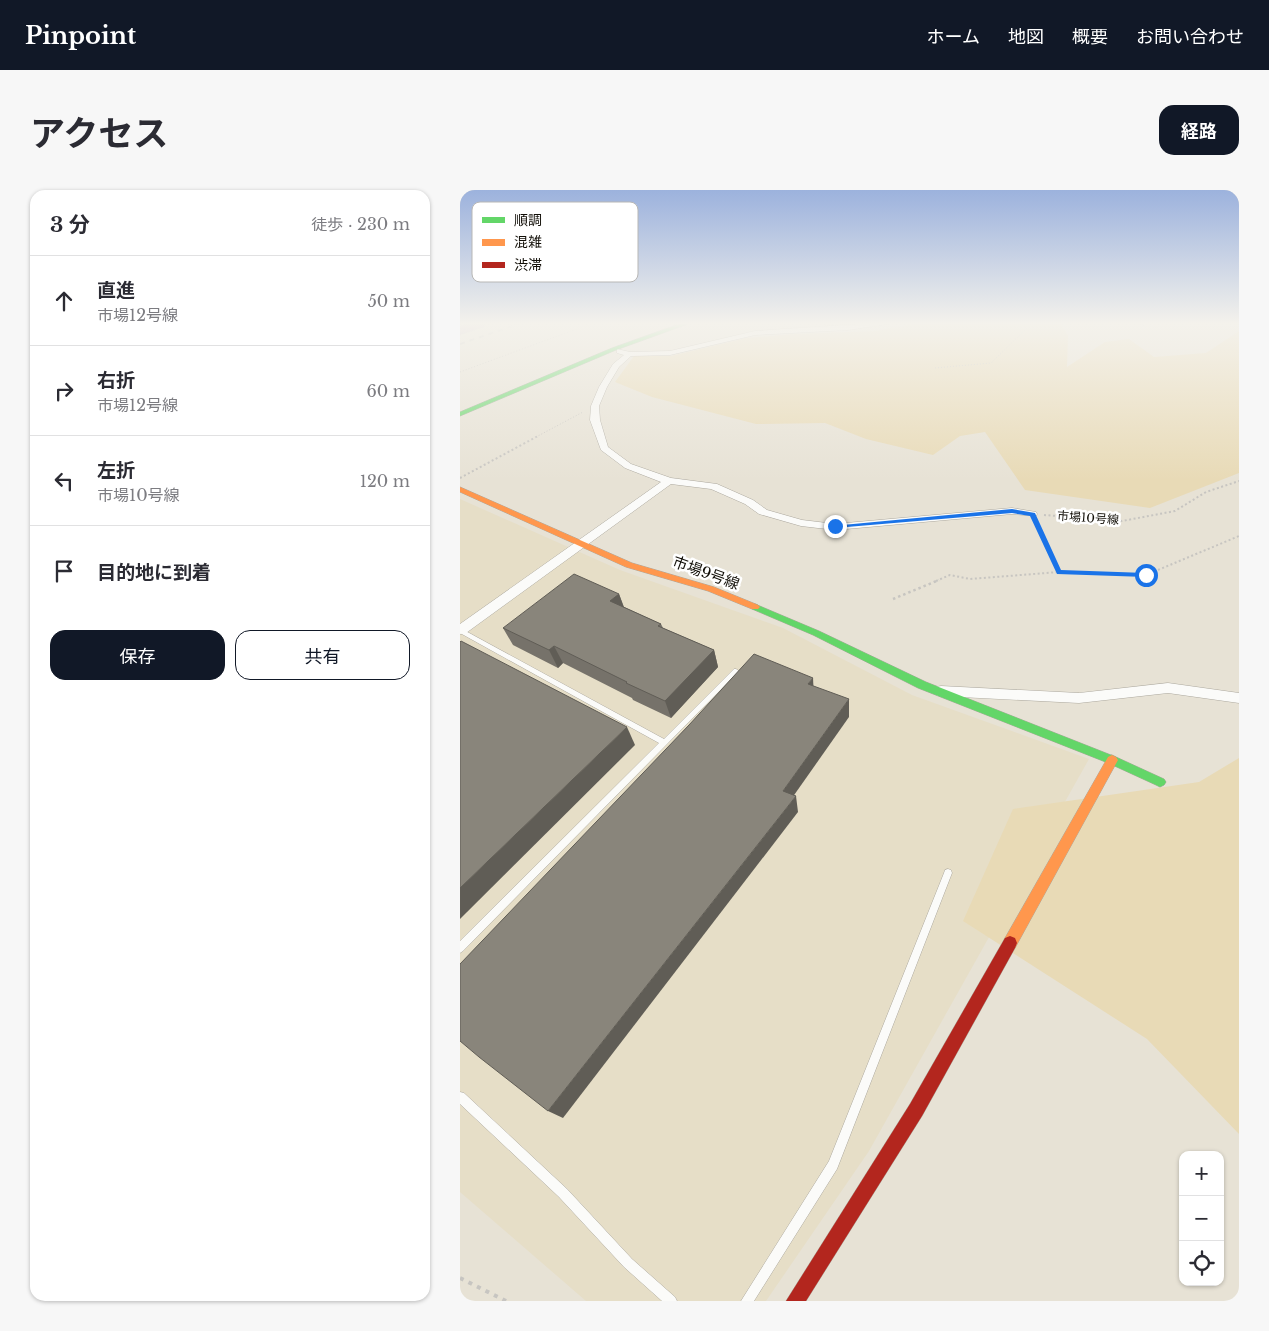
<!DOCTYPE html>
<html lang="ja">
<meta charset="utf-8">
<style>
body{margin:0;font-family:"Libre Baskerville","Noto Sans JP",serif;background:#f7f7f7;color:#2b2b33}
.controls{position:absolute;right:15px;bottom:15px;display:grid;overflow:hidden;border-radius:10px;box-shadow:0 1px 4px #0004}
.controls button{width:45px;height:45px;display:grid;place-items:center;padding:0;border:0;border-bottom:1px solid #e1e1e2;background:#fff;color:#2b2b33;font:25px sans-serif}
.stop{position:absolute;width:15px;height:15px;margin:-11px;border:4px solid #1a73e8;border-radius:50%;background:#fff}
.stop.end{background:#1a73e8;border-color:#fff;box-shadow:0 1px 5px #0008}
.list{margin:0;padding:0;list-style:none}
h2{display:flex;justify-content:space-between;align-items:center;height:65px;margin:0;padding:0 20px;font-size:21px}
h2 small{font-size:16px;font-weight:400;color:#7c7c81}
.list li{display:grid;grid-template-columns:32px 1fr auto;gap:15px;align-items:center;box-sizing:border-box;height:90px;padding:0 20px;border-top:1px solid #e1e1e2}
.list b{display:block;font-size:19px;white-space:nowrap}
.list p{margin:0;font-size:16px;white-space:nowrap;color:#7c7c81}
.list em{font-size:16px;font-style:normal;color:#7c7c81}
.actions{display:flex;gap:10px;padding:15px 20px}
.actions a{flex:1;padding:11px 0;border:1px solid #111827;border-radius:15px;text-align:center;font-size:18px;color:#111827}
.actions .main{background:#111827;color:#fff}
.icon{flex:none;width:28px;height:28px;fill:none;stroke:currentColor;stroke-width:2;stroke-linecap:round;stroke-linejoin:round}
.map{position:relative;flex:none;width:779px;height:1111px;overflow:hidden;border-radius:15px}
header{display:flex;align-items:center;gap:30px;box-sizing:border-box;height:70px;padding:0 25px;background:#111827;color:#fff}
header strong{font-size:24px}
nav{display:flex;gap:28px;margin-inline-start:auto;font-size:18px}
.intro{display:flex;align-items:center;justify-content:space-between;box-sizing:border-box;height:120px;padding:0 30px}
h1{margin:0;font-size:35px}
.button{padding:12px 22px;border-radius:15px;background:#111827;color:#fff;font-size:18px;font-weight:700}
main{display:flex;gap:30px;padding:0 30px}
aside{flex:1;background:#fff;border-radius:15px;box-shadow:0 1px 4px #0004}
.map>svg:first-child{display:block}
.built{fill:#e6dec7}
.green{fill:#e8dab6}
.lines{fill:none;stroke-linecap:round;stroke-linejoin:round}
.river{fill:#cbb0cc;fill-rule:evenodd}
.lane-casing{stroke:#aca89e;stroke-width:1}
.street-casing{stroke:#aca89e;stroke-width:1}
.fast-casing{stroke:#aca89e;stroke-width:1}
.slow-casing{stroke:#aca89e;stroke-width:1}
.jam-casing{stroke:#aca89e;stroke-width:1}
.path-far3{stroke:#c7c5c1;stroke-width:1;stroke-dasharray:1 2;stroke-linecap:butt}
.path-far2{stroke:#c7c5c1;stroke-width:2;stroke-dasharray:2 2.5;stroke-linecap:butt}
.path-far1{stroke:#c7c5c1;stroke-width:2.5;stroke-dasharray:2.5 3;stroke-linecap:butt}
.path{stroke:#c7c5c1;stroke-width:4;stroke-dasharray:4 5.5;stroke-linecap:butt}
.lane{fill:#fbfbf9;fill-rule:evenodd}
.street{fill:#fbfbf9;fill-rule:evenodd}
.fast{fill:#63d668;fill-rule:evenodd}
.slow{fill:#ff974d;fill-rule:evenodd}
.jam{fill:#b3261e;fill-rule:evenodd}
.rail{stroke:#c8c7c3;stroke-width:2;stroke-dasharray:5 5;stroke-linecap:butt}
.wall{fill:#76726a}
.shaded-wall{fill:#605d56}
.building{fill:#89857b;stroke:#605d56}
.route{fill:#1a73e8}
.labels{text-anchor:middle;stroke-width:5;stroke-linejoin:round;paint-order:stroke}
.far-street-label{font-size:12px;fill:#110e07;stroke:#fff}
.street-label{font-size:15px;fill:#110e07;stroke:#fff}
.key{fill:#fff;stroke:#b8b7b5;stroke-width:1}
.key-label{font-size:14px;fill:#110e07}
</style>
<header>
<strong>Pinpoint</strong>
<nav><a>ホーム</a><a>地図</a><a>概要</a><a>お問い合わせ</a></nav>
</header>
<div class="intro"><h1>アクセス</h1><a class="button">経路</a></div>
<main>
<aside>
<h2>3 分<small>徒歩 · 230 m</small></h2>
<ul class="list">
<li><svg class="icon" aria-label="ahead" viewBox="0 0 24 24"><path d="M12 20V5M6 11l6-6 6 6"/></svg><div><b>直進</b><p>市場12号線</p></div><em>50 m</em></li>
<li><svg class="icon" aria-label="right" viewBox="0 0 24 24"><path d="M7 20v-9h11M14 6l5 5-5 5"/></svg><div><b>右折</b><p>市場12号線</p></div><em>60 m</em></li>
<li><svg class="icon" aria-label="left" viewBox="0 0 24 24"><path d="M17 20v-9H6M10 6l-5 5 5 5"/></svg><div><b>左折</b><p>市場10号線</p></div><em>120 m</em></li>
<li><svg class="icon" aria-label="arrive" viewBox="0 0 24 24"><path d="M6 21V4h12l-3 4 3 4H6"/></svg><div><b>目的地に到着</b></div></li>
</ul>
<div class="actions"><a class="main">保存</a><a>共有</a></div>
</aside>
<div class="map">
<svg width="779" height="1111" viewBox="0 0 779 1111">
<rect width="100%" height="100%" fill="#e7e2d5"/>
<!-- built -->
<path class="built" d="M0,309l160,71 163,58 129,67 177,64 -220,392 -103,150h-180l-126,-109z"/>
<!-- green -->
<g class="green">
<path d="M454,134h147l7,12 -1,31 38,-25 24,-3 25,18 52,-4 33,-22v142l-89,35 -125,-18 -40,-58 -25,4 -27,19 -67,-16 -41,-16 -69,1 -104,-27 -37,-15 19,-26h37l75,-18 48,-4 81,-3z"/>
<path d="M779,568v376l-92,-95 -184,-118 50,-112 186,-27z"/>
</g>
<g class="lines">
<!-- river -->
<path class="river" d="M5,134h20l-1,3 -24,8v-9z"/>
<defs>
<g id="lane">
<path d="M0,438l204,111 70,-70h2l3,2 -276,280 -3,2v-12l199,-198 -199,-110z"/>
<path d="M488,679l3,1 1,3 -115,296 -83,132h-13l88,-140 115,-288 1,-3z"/>
<path d="M0,902l4,1 103,96 65,70 43,38 2,4h-15l-38,-34 -65,-70 -99,-93z"/>
</g>
<g id="street">
<path d="M401,134h27l-40,6 -93,5 -85,20 -39,1 -12,11 -12,20 -8,19 1,14 8,27 23,17 40,14 46,6 36,16 14,10 35,10 33,4 177,-16 24,4 1,2 -1,2 -24,-2 -177,16 -34,-4 -42,-12 -14,-10 -34,-15 -40,-5 -205,149 -6,1v-10l201,-142 -36,-14 -24,-18 -11,-30 1,-14 8,-19 14,-23 11,-9 -7,-2v-4l13,3 40,-1 85,-20z"/>
<path d="M708,493l71,10v10l-71,-10 -89,10 -138,-7 -5,-1 -2,-4 2,-4 5,-1 138,7z"/>
</g>
<g id="fast">
<path d="M219,134h9l-72,26 -156,66v-4l152,-64z"/>
<path d="M295,414l64,27 107,51 190,75 48,22 2,3 -2,3 -4,2 -4,-2 -48,-22 -190,-75 -105,-53 -61,-26v-4z"/>
</g>
<g id="slow">
<path d="M0,297l172,76 82,24 44,18 2,2 -2,2h-6l-44,-18 -82,-24 -166,-75z"/>
<path d="M652,565l4,2 2,3 -103,188 -5,2 -5,-2 -2,-5 2,-5 103,-181z"/>
</g>
<path id="jam" d="M550,746l5,2 2,5 -2,5 -93,168 -116,185h-20l124,-197 95,-166z"/>
</defs>
<!-- lane casing -->
<use href="#lane" class="lane-casing"/>
<!-- street casing -->
<use href="#street" class="street-casing"/>
<!-- fast casing -->
<use href="#fast" class="fast-casing"/>
<!-- slow casing -->
<use href="#slow" class="slow-casing"/>
<!-- jam casing -->
<use href="#jam" class="jam-casing"/>
<!-- path-far3 -->
<g class="path-far3">
<path d="M674,134l22,3 2,-3"/>
<path d="M0,145l32,-11"/>
<path d="M475,178l56,-5 40,-39"/>
<path d="M0,182l130,-48"/>
<path d="M76,247l47,-25"/>
</g>
<!-- path-far2 -->
<g class="path-far2">
<path d="M0,288l78,-42"/>
<path d="M584,325l78,6 53,-10 31,-19 33,-11"/>
<path d="M576,332l23,50"/>
<path d="M476,391l14,-6 20,4 89,-7 87,3 93,-39"/>
</g>
<!-- path-far1 -->
<path class="path-far1" d="M433,409l46,-19"/>
<!-- path -->
<path class="path" d="M0,1088l46,23"/>
<!-- lane -->
<use href="#lane" class="lane"/>
<!-- street -->
<use href="#street" class="street"/>
<!-- fast -->
<use href="#fast" class="fast"/>
<!-- slow -->
<use href="#slow" class="slow"/>
<!-- jam -->
<use href="#jam" class="jam"/>
<!-- rail -->
<path class="rail" d="M0,154l58,-20"/>
</g>
<!-- wall -->
<path class="wall" d="M159,404l5,13 37,17 2,4 51,22 4,17 -47,51 -38,-18 -1,-2 -69,-35 -5,5 -45,-23 -10,-17z"/>
<!-- shaded-wall -->
<g class="shaded-wall">
<path d="M159,404l6,17 -15,-10z"/>
<path d="M94,456l9,17 -5,5 -9,-18z"/>
<path d="M254,460l4,17 -47,51 -6,-17z"/>
<path d="M353,488l1,19 -6,-13z"/>
<path d="M389,509v18l-64,91 -2,-17z"/>
<path d="M167,537l8,18 -175,174v-31z"/>
<path d="M336,606l2,16 -235,306 -15,-7z"/>
</g>
<!-- building -->
<g class="building">
<path d="M114,384l45,20 -9,7 51,23 -3,2 56,24 -49,51 -39,-18 1,-1 -73,-36 -5,4 -46,-22z"/>
<path d="M1,451l166,86 -167,161v-246z"/>
<path d="M294,464l59,24 -5,6 41,15 -66,92 13,5 -248,315 -69,-54 -19,-16v-77l229,-239z"/>
</g>
<!-- sky -->
<linearGradient id="sky" x2="0" y2="1"><stop stop-color="#9cb2dd"/><stop offset="0.46" stop-color="#f4f2ec"/><stop offset="1" stop-color="#f4f2ec" stop-opacity="0"/></linearGradient>
<rect width="779" height="290" fill="url(#sky)"/>
<!-- route -->
<path class="route" d="M552,319l23,4 26,57 85,3 3,2 -3,2 -89,-3 -27,-58 -18,-3 -177,15 -3,-2z"/>
<g class="labels">
<!-- far-street labels -->
<g class="far-street-label">
<text transform="translate(628 328) rotate(4)" y="4">市場10号線</text>
</g>
<!-- street labels -->
<g class="street-label">
<text transform="translate(246 383) rotate(20)" y="5">市場9号線</text>
</g>
</g>
<!-- legend -->
<rect x="12" y="12" width="166" height="80" rx="8" class="key"/>
<rect x="22" y="27" width="23" height="6" fill="#63d668"/>
<rect x="22" y="49" width="23" height="7" fill="#ff974d"/>
<rect x="22" y="72" width="23" height="6" fill="#b3261e"/>
<g class="key-label">
<text x="54" y="35">順調</text>
<text x="54" y="57">混雑</text>
<text x="54" y="80">渋滞</text>
</g>
</svg>
<div class="controls">
<button>+</button>
<button>−</button>
<button><svg class="icon" aria-label="locate" viewBox="0 0 24 24"><circle cx="12" cy="12" r="6"/><path d="M12 2v4M12 18v4M2 12h4M18 12h4"/></svg></button>
</div>
<div class="stop" style="left:686px;top:385px"></div>
<div class="stop end" style="left:375px;top:336px"></div>
</div>
</main>
